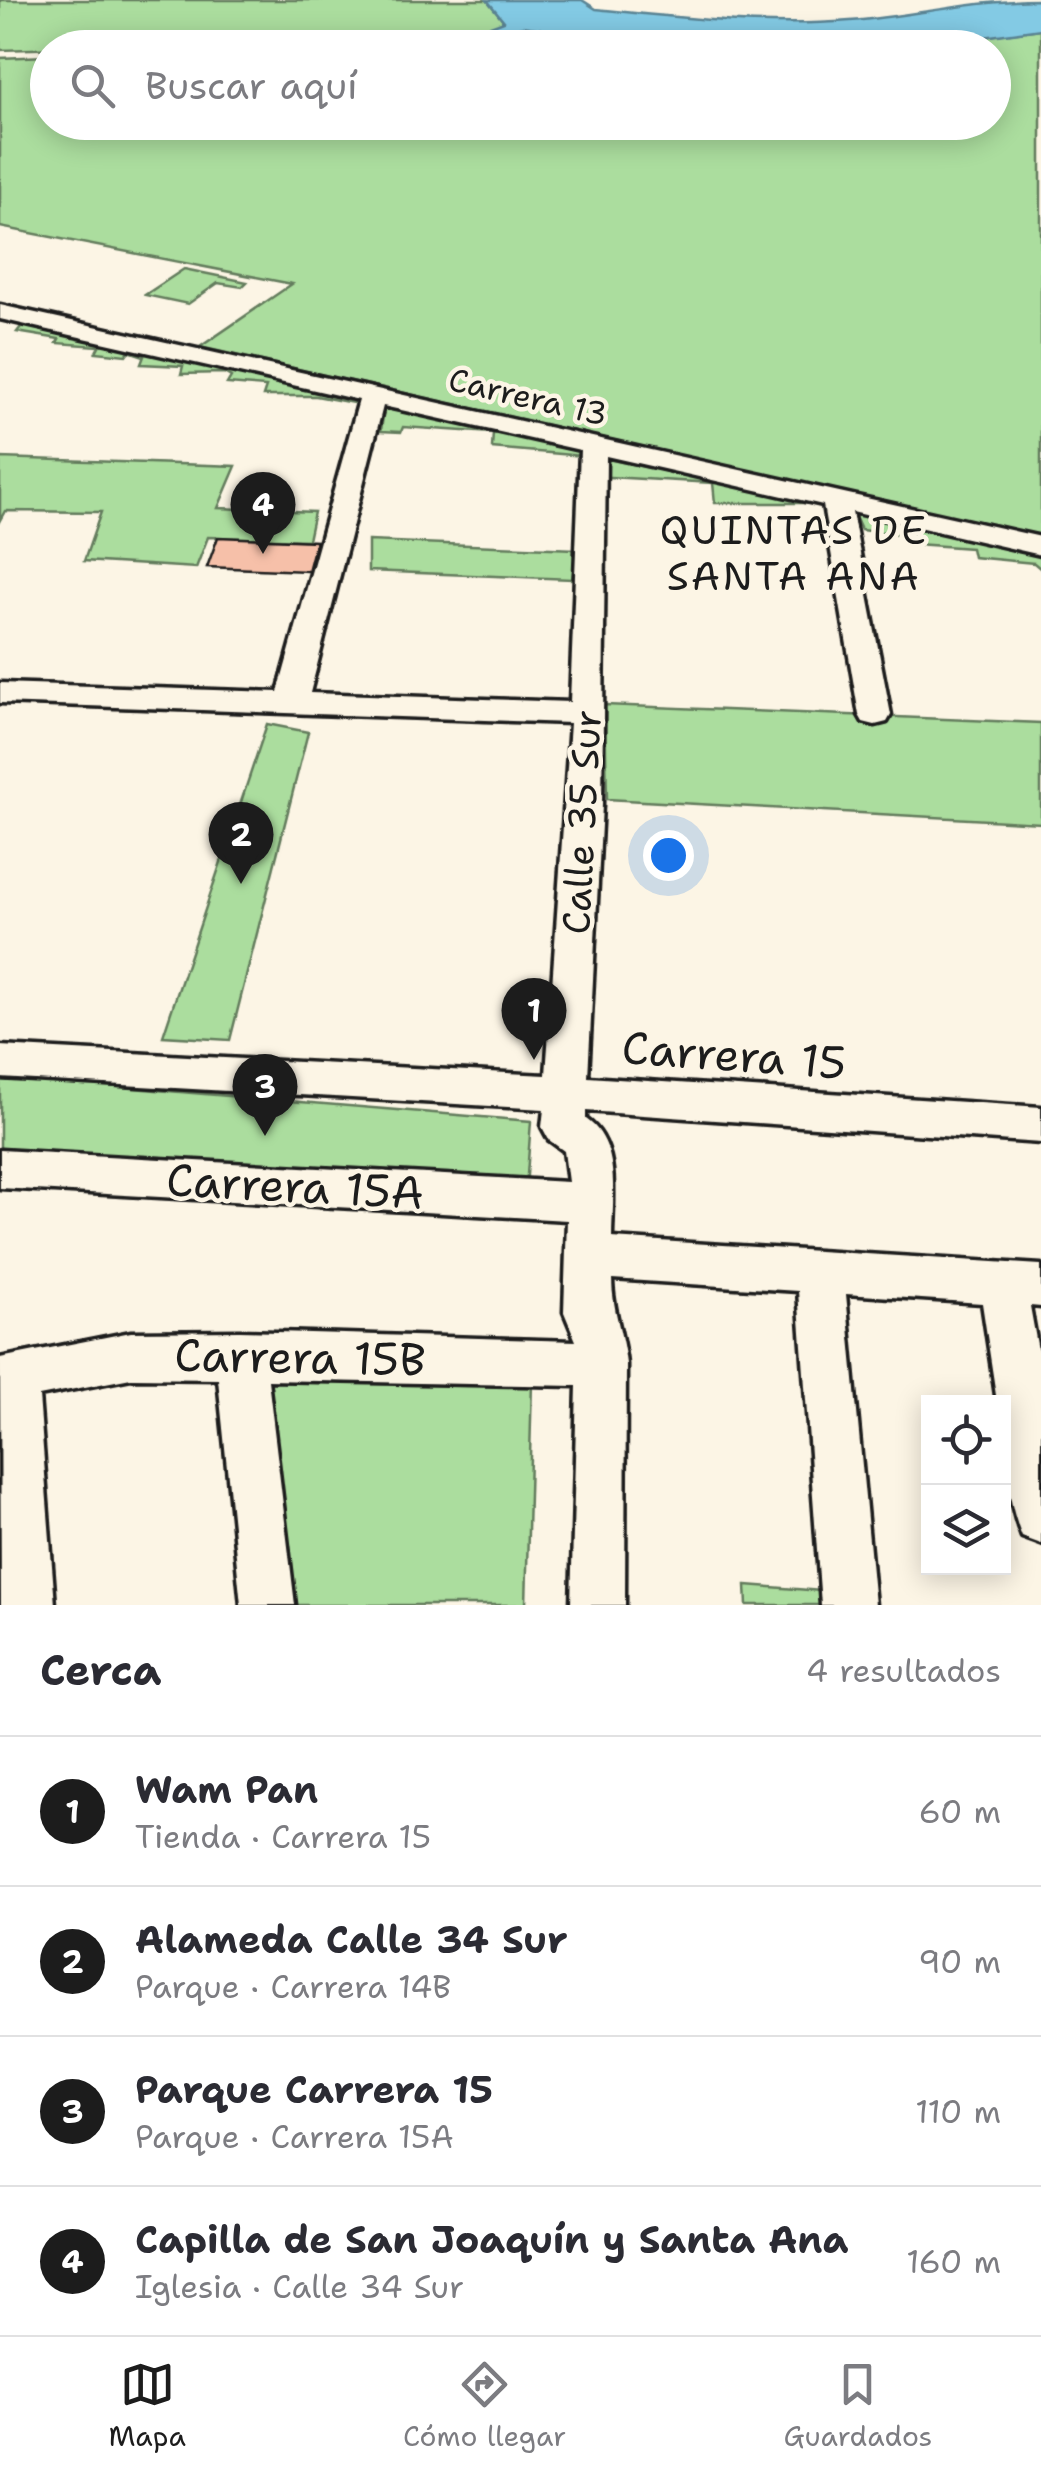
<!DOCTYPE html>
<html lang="es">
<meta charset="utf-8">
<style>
body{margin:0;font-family:"Shantell Sans",sans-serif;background:#f2f2f3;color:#2b2b33}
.controls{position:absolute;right:30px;bottom:30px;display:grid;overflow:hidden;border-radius:0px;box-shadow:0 5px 25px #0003}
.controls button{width:90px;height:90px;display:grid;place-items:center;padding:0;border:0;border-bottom:2px solid #e1e1e2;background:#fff;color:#2b2b33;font:50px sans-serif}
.you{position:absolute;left:668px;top:855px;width:35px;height:35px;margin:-25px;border:8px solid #fff;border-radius:50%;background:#1a73e8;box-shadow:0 0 0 15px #1a73e833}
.badge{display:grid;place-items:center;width:65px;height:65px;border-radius:50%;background:#1c1c1c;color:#fff;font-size:32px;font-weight:700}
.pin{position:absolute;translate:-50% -82px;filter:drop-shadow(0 2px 5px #0008)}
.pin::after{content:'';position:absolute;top:52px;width:35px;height:30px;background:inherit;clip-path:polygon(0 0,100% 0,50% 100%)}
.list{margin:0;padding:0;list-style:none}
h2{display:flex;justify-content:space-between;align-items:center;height:130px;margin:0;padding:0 40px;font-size:42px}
h2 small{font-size:32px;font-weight:400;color:#7c7c81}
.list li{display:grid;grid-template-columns:65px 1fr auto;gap:30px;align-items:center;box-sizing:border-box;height:150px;padding:0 40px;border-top:2px solid #e1e1e2}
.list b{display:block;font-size:38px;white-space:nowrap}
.list p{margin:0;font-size:32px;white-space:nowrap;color:#7c7c81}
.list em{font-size:32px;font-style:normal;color:#7c7c81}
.icon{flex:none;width:55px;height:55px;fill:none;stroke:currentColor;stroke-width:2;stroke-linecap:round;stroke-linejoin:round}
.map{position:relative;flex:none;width:1041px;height:1605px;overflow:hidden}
.search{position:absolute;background:#fff;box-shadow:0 5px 25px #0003;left:30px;right:30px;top:30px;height:110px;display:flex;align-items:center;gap:25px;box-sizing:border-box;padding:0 35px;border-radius:55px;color:#7c7c81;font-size:38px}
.sheet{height:730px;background:#fff}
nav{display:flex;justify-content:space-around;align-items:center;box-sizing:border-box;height:140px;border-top:2px solid #e1e1e2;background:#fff;font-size:28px;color:#7c7c81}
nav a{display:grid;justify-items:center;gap:5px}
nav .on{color:#1c1c1c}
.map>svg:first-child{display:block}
.green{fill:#abdd9e;stroke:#647c5d;stroke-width:2.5}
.water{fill:#83cae4;stroke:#5a8494;stroke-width:2.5}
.building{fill:#f6c0a9;stroke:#1c1c1c;stroke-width:2.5}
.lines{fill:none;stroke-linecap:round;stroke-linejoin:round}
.minor-casing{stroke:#1c1c1c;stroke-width:7}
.minor{fill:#fcf5e5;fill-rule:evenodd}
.labels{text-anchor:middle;stroke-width:9;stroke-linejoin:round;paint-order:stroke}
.far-street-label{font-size:32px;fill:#1c1c1c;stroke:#fcf5e5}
.street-label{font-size:38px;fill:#1c1c1c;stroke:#fcf5e5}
.neighbourhood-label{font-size:40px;letter-spacing:2.5px;fill:#1c1c1c;stroke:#fcf5e5}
.near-street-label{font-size:45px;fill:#1c1c1c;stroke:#fcf5e5}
</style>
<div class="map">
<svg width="1041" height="1605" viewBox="0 0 1041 1605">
<rect width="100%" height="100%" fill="#fcf5e5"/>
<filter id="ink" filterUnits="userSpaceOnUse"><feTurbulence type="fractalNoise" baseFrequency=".01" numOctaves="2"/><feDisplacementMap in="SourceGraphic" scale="20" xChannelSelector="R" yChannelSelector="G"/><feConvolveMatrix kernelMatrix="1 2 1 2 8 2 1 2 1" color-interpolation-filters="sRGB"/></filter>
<g filter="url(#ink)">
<!-- green -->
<g class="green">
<path d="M0,0h487l17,21 -22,16 41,-11 131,21h-365l135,-5 4,-3 -3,-2 -425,13z"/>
<path d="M1041,29v507l-841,-189 92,-63 -292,-57v-169l47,-2 1,66h946v-74l-91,-1z"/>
<path d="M184,269l63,13 -5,5 -24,-4 -30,21 -43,-9z"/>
<path d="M24,323l333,77 -4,3 -37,-7h-53l3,-9 -39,-3 4,-7 -7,-4 -43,1 2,-8 -42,-2 3,-8 -15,-5 -3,4 -30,-3 3,-6 -42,-3 2,-4 -42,-7z"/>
<path d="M384,408l201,44 -2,4 -91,-8 1,-15 -90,-6 -2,5 -20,-1z"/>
<path d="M593,456l226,47h-104l-2,-20 -121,-7z"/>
<path d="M0,458l236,8 -18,42 96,4 -6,28 -100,-3 -12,31 -112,-7 17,-49 -96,-1 -5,9z"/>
<path d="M852,510l189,42v17l-7,-6 -61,-6 -2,-9 -55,-4 -2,-8 -53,-6z"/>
<path d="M368,541l208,8 -4,30 -204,-8z"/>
<path d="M605,705l436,18v100l-434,-24z"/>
<path d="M267,724l41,8 -78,308 -67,-4z"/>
<path d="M0,1077l531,44 -5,67 -526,-38z"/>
<path d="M260,1367l272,15 -6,223h-242z"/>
<path d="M746,1585l101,8 1,12h-101z"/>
</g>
<!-- water -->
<g class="water">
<path d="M487,0h95l14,9c84,9 169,19 254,12 64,-5 126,-21 191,-21v29l-138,19 -249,-1 -131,-21 -41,11 -8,-5 30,-11z"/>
<path d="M425,37l4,2 -5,3 -336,5z"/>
</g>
<!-- building -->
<path class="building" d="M218,537l98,4 -8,30 -101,-4z"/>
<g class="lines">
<defs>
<path id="minor" d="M0,305l1041,232v18l-189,-43 39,203 -4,7 -12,3 -12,-3 -4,-7 -36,-210 -217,-49 -4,349 -14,272 453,30v36l-455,-32v8c36,25 26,81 26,119l429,27v42l-11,-1 11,61v177l-19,-7c-17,-42 -18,-90 -18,-135h-7l-15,-99 -136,-9 29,311h-54l-23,-314 -186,-12c0,30 11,55 14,85l-1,241h-54l6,-219 -309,-6 27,225h-54l-23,-226 -87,-1 -92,18 16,209h-54l-1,-247 131,-26 109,-1 336,10 -12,-29 3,-92 -567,-32v-38l568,32 -4,-31 -15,-11 -7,-13 2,-18 -544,-31v-32l546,29 24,-352 -570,-20v-20l278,9 81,-292 -359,-81zM383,406l197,44 -10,252 -260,-9z"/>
</defs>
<!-- minor casing -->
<use href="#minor" class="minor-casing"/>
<!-- minor -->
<use href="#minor" class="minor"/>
</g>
</g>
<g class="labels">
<!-- far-street labels -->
<g class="far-street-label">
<text transform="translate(528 397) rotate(13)" y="11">Carrera 13</text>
</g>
<!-- street labels -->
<g class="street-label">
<text transform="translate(582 822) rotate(-87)" y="13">Calle 35 Sur</text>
</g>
<!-- neighbourhood labels -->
<g class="neighbourhood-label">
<text x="794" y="544">QUINTAS DE<tspan x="794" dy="46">SANTA ANA</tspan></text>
</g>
<!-- near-street labels -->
<g class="near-street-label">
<text transform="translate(734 1055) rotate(4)" y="16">Carrera 15</text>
<text transform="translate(295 1186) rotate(3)" y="16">Carrera 15A</text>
<text transform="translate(300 1357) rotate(1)" y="16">Carrera 15B</text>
</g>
</g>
</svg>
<div class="controls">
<button><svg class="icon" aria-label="locate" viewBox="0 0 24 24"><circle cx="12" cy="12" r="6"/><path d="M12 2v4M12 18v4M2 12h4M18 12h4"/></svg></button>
<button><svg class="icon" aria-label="layers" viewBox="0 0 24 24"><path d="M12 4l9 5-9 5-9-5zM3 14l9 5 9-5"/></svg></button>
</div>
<div class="you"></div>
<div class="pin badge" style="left:534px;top:1060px">1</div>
<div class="pin badge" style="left:241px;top:884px">2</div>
<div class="pin badge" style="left:265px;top:1136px">3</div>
<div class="pin badge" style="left:263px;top:554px">4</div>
<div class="search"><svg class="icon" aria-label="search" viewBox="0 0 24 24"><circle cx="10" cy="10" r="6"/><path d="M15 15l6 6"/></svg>Buscar aquí</div>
</div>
<section class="sheet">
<h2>Cerca<small>4 resultados</small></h2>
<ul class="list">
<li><span class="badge">1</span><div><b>Wam Pan</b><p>Tienda · Carrera 15</p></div><em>60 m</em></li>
<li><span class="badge">2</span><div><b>Alameda Calle 34 Sur</b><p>Parque · Carrera 14B</p></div><em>90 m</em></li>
<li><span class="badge">3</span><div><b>Parque Carrera 15</b><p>Parque · Carrera 15A</p></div><em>110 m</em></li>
<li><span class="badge">4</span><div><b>Capilla de San Joaquín y Santa Ana</b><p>Iglesia · Calle 34 Sur</p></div><em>160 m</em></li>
</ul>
</section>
<nav>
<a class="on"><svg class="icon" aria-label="map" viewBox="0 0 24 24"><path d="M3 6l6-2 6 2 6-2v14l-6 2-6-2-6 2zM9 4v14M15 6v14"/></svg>Mapa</a>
<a><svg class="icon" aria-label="directions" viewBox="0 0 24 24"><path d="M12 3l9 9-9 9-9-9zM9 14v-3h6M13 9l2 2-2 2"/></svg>Cómo llegar</a>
<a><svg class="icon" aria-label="saved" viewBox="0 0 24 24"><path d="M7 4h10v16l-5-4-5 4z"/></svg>Guardados</a>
</nav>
